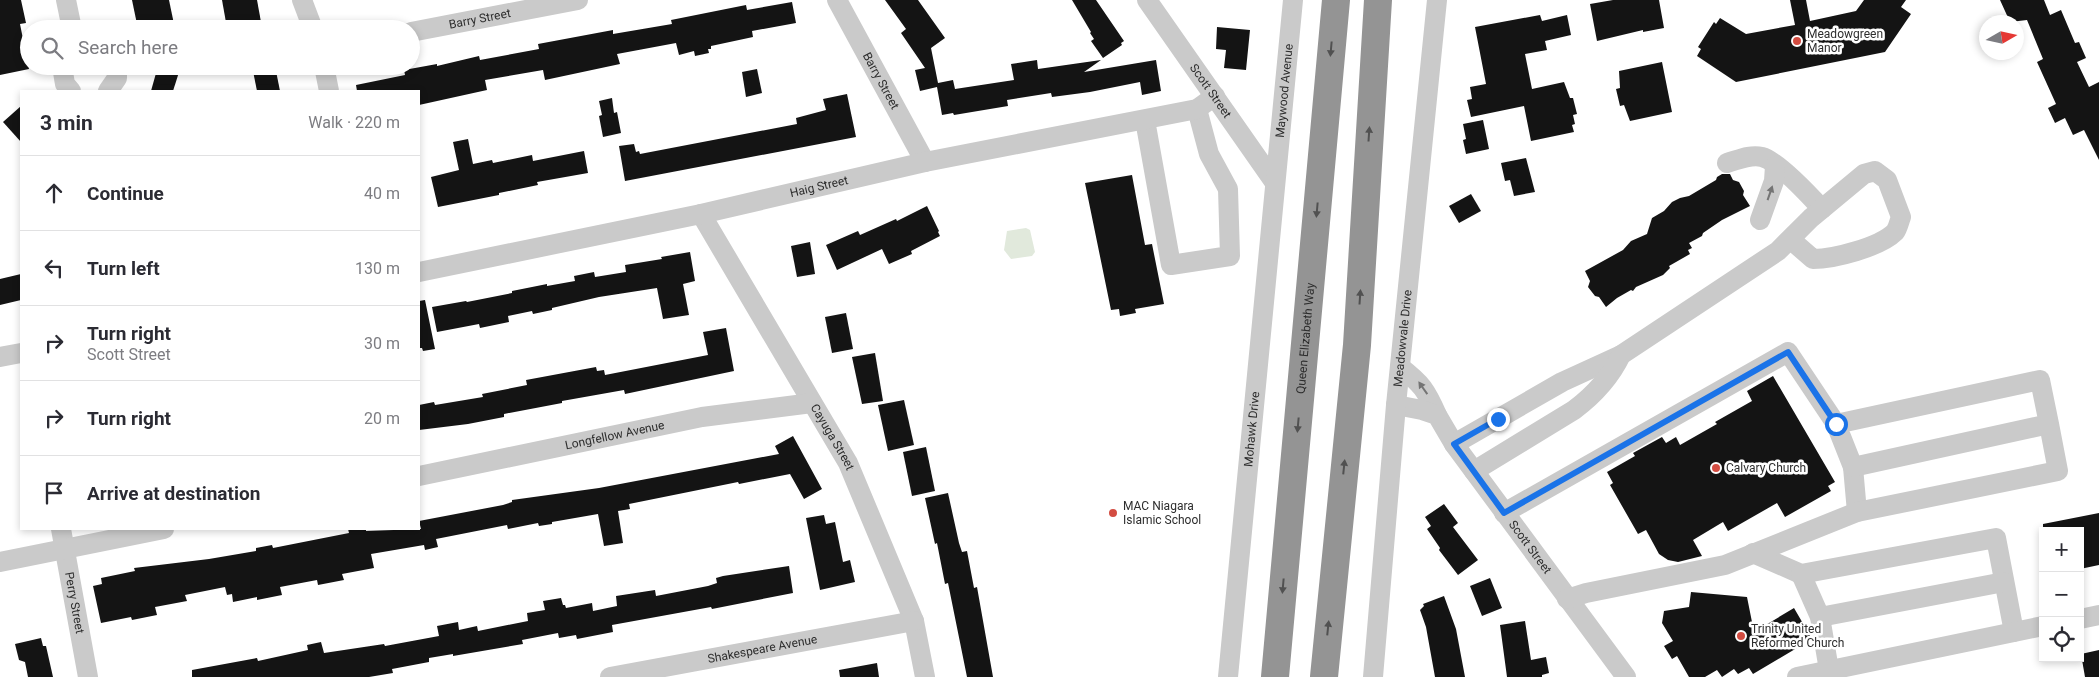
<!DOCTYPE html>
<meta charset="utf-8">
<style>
body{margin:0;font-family:Roboto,sans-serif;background:#f7f7f7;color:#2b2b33}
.controls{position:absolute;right:15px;bottom:15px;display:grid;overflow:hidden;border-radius:0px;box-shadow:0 2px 8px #0003}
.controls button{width:45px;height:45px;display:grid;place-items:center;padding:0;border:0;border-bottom:1px solid #e1e1e2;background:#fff;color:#2b2b33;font:25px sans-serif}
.compass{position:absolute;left:1979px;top:15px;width:45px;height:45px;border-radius:50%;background:#fff;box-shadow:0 2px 8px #0003;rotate:81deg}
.stop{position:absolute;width:15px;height:15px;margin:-11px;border:4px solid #1a73e8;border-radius:50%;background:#fff}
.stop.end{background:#1a73e8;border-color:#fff;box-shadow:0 1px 5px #0008}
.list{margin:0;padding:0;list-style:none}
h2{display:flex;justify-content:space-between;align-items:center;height:65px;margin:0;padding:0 20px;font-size:21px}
h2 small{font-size:16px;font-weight:400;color:#7c7c81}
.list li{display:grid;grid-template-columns:32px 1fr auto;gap:15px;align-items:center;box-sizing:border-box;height:75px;padding:0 20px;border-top:1px solid #e1e1e2}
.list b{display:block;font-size:19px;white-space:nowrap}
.list p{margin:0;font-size:16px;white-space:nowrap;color:#7c7c81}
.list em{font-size:16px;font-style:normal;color:#7c7c81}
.icon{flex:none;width:28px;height:28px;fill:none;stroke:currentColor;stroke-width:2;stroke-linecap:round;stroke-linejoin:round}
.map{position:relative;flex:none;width:2099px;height:677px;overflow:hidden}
.search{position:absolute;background:#fff;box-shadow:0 2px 8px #0003;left:20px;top:20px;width:400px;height:55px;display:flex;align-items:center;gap:12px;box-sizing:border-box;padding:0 18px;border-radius:28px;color:#7c7c81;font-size:19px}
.panel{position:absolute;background:#fff;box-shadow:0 2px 8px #0003;left:20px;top:90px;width:400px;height:440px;border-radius:0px}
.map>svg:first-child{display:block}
.green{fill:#e1e9dc}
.building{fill:#141414}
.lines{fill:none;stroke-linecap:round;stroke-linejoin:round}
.minor{stroke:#cacaca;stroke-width:20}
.highway{stroke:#949494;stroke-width:28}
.oneway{fill:#515151}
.oneway2{fill:#747474}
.route{stroke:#1a73e8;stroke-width:6}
.poi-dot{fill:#d34c41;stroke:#fff;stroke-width:2}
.labels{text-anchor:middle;stroke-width:5;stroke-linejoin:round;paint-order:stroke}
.street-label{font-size:12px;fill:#2d2d2d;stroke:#fff}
.poi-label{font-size:12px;fill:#2d2d2d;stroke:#fff;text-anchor:start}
</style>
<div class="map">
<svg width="2099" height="677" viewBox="0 0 2099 677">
<rect width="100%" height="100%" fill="#fff"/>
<!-- green -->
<path class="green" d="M1026,228l4,2 5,22 -3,4 -21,3 -7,-9 3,-19z"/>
<!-- building -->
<g class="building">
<path d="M0,0h21l5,23 -6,1 9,45 -29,6z"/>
<path d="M132,0h37l6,29h-37z"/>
<path d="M222,0h35l4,22 -34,6z"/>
<path d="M885,0h33l27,38 -14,10 7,35 15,-3 2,9 59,-9 -3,-16 26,-4 1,9 63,-9 -17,12 72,-12 5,31 -19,4 -2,-13 -50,10 -38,5 -1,-4 -44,7 1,6 -54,9 -1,-2 -11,2 -5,-28 -17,4 -5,-21 10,-2 -24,-35 5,-4z"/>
<path d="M1072,0h24l28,41 -3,2 1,2 -19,13 -12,-17 3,-2 -4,-6 1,-1z"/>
<path d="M1613,0h46l5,28 -21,4v-2l-46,11 -7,-37z"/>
<path d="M1790,0h16l4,21 46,-10 8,-11h42l-5,7 10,7 -26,38 -149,30 -39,-26 4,-7 -3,-2 16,-25 2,2 4,-6 26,16 49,-9z"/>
<path d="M2000,0h44l6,15 11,-5 14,33 4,-1 7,16 -9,4 12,25 10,-5v78l-15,-30 -11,5 -8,-17 -10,5 -7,-15 8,-4 -19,-42 6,-3 -16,-39 -17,2z"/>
<path d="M792,2l4,21 -44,8 1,6 -42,9v3h-3l1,4 -14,3 -1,-5 -15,4 -3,-12 -59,11 3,10 -75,16 -2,-10 -58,10 2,10 -68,15v-14h-62l-1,-6 49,-10 -1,-5 33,-6v2l42,-10 1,4 59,-11 -1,-5 75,-14v4l59,-10 -1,-4 75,-15 1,5z"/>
<path d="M1540,15l2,6 25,-6 4,20 -26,6 2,9 -22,4 7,35 32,-7 6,16h3l4,16 -4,1 2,9 -3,1 2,7 -43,9 -7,-35 -53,11 -4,-17 5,-1 -2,-12 16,-3 -11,-57z"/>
<path d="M1217,27l33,3 -4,40 -22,-2 2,-18 -10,-1z"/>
<path d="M1662,62l10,50 -42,9 -6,-16 -4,1 -4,-17 4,-1 -1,-17z"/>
<path d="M158,66h13l9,3 -7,22h-22z"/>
<path d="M252,66h23l5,25h-23z"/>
<path d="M757,69l5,24 -16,4 -4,-25z"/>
<path d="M847,94l9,43 -231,44 -6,-35 15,-2 2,8 3,-1 1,3 157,-30 -1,-6 30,-8 -3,-11z"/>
<path d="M612,98l2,15 3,-1 4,21 -18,4 -4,-21 3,-1 -3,-14z"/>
<path d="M21,106v36l-18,-20z"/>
<path d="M1483,120l6,29 -23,5 -3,-14 3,-1 -3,-15z"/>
<path d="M468,139l5,25 19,-4 1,3 39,-8 1,6 51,-10 4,22 -51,9 1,3 -39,8v2l-61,12 -7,-30 28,-7 -6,-28z"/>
<path d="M1526,158l9,34 -21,4 -4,-16 -5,1 -4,-18z"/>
<path d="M1722,174h8l3,6 6,2 5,9 -1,4 7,11 -28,14 -19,13 -1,3 -13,7 3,5 -4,2 2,4 -21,12 1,2 -7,7 -27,12 -3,4 -2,-1 -14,8 -11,9 -7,-10 -4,-1 -7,-9 2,-6 -5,-10 38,-21 8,-9 16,-7 5,-16 12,-7 8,-9 8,-4 9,-2 27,-16 1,-3z"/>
<path d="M1132,175l13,70 7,-1 12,60 -29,5 1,4 -16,3 -1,-7 -8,1 -26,-127z"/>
<path d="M1471,194l10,17 -22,12 -10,-17z"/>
<path d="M927,206l12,25 -1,1 2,4 -29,15 1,3 -23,10 -7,-15 -45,21 -11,-25 32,-14 2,4 36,-16 1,2z"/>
<path d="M810,242l5,32 -18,3 -6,-31z"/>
<path d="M690,252l5,29 -12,3 6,31 -26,4 -6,-31 -58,9 -47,11v2l-19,4 -1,-3 -24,5 1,6 -29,6 -1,-4 -42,8 -5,-25 34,-6 1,1 45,-9v-2l35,-7v2l28,-5 -1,-5 20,-4 1,5 31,-5 -1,-7 37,-6 -1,-2z"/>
<path d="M21,274v26l-21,5v-26z"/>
<path d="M425,300l10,49 -12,2 -1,-3h-3v-47z"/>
<path d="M846,313l7,36 -21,4 -7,-36z"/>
<path d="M726,328l8,43 -109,23 -1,-4 -62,11v2l-58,11v3l-36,7 -49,6v-25l15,-3 1,3 48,-8 -1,-3 45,-9 -1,-5 70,-13 1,4 7,-1 1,5 103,-20 -5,-23z"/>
<path d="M875,353l8,48 -21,3 -10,-47z"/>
<path d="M1773,376l62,106 -7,4 3,5 -46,26 -8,-14 -49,28 -5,-9 -30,18 9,16 -24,6 -10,-2 -9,-6 -13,-24 -8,4 -28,-49 3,-2 -6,-11 28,-16 -2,-3 29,-16 4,6 10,-6 4,8 37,-21 -2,-2 37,-21 -5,-10z"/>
<path d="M904,400l10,45 -26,6 -10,-46z"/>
<path d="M793,436l29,53 -18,10 -14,-25 -51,10 -1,-2 -109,22 1,5 -12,2 5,32 -19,3 -6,-32 -46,8v2l-13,2 -1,-3 -30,6 -1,-4 -71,14 2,8 -13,3 -1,-5 -53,9 3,14 -32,6 2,6 -26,5 -1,-5 -37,7 2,8 -25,5v-3l-24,5 -1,-8 -5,1 -2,-8 -40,8 2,6 -32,6 2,8 -25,5 -1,-3 -30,6 -8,-37 9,-2 -1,-6 34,-7 -1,-3 75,-9 47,-8v-3l16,-3 1,3 76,-15 -1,-4h18v2l55,-2 -2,-8 84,-16 9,-3v-2l87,-12 180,-34 -4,-8z"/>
<path d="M926,447l9,44 -23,5 -9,-44z"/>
<path d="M948,493l11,50 3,9 5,-1 7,37 3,-1 16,90h-26l-19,-94 -3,1 -8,-41 -2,1 -10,-46z"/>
<path d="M1444,504l14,19 -5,4 25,33 -20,15 -19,-25 1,-2 -13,-19 4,-3 -6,-9z"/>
<path d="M2099,513v52l-19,4v-38h-37v-7z"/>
<path d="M824,515l2,9 9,-2 8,40 7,-2 5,22 -35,8 -14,-72z"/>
<path d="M789,566l4,27 -81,16 -1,-2 -99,18 1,7 -36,7 -1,-4 -17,3 -1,-5 -36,7 1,4 -70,12v-2l-24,4v4l-37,7 1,4 -24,4h-177v-7l65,-12 1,3 50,-11 -1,-5 14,-3 3,11 60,-9 1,2 54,-10 -2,-10 21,-4 1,8 18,-4 1,5 50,-10 -1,-8 18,-3 -2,-9 18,-3 2,7h2l1,3 26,-5 1,8 24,-5 -1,-10 39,-6 1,6 52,-10 9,-3 -1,-5 7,-2z"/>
<path d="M1490,578l12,30 -20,8 -12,-30z"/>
<path d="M1691,592l56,5 7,35 40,-24 18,31 -59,35 -4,-6 -11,6 -4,-5 -12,8 -5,-7 -12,7h-16l-12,-21 -5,3 -8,-13 9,-5 -11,-18 2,-12 25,-4z"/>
<path d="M1444,596l12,33 9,48h-30l-9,-50 -6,-17 4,-4 -1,-2z"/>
<path d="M1525,621l6,39 15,-3 3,16 -7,2v2h-35l-7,-52z"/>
<path d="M41,638l2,8h3l7,31h-25l-3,-15 -6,-2 -4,-16z"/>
<path d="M2099,650v27h-14l-4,-23z"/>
<path d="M877,663l2,14h-39l-1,-7z"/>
</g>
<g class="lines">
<!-- minor -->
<g class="minor">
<path d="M66,0l6,29"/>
<path d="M302,0l11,29"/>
<path id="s1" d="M837,0l88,162"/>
<path id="s2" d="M1147,0l128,183"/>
<path id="s3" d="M411,32l167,-32"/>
<path d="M62,66l3,18 6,7"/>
<path d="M324,66l5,25"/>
<path d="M108,91l9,-13v-12"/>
<path d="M1145,120l26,145 59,-9 -2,-67 -19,-35 -12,-45"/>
<path d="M1727,163c11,-3 23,-9 35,-6 16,4 49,40 60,52"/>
<path id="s4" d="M701,214l147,249 66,158 11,56"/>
<path d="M1760,220l14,-39 1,-15"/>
<path id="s5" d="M419,272l282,-58 224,-52 272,-53 18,-13"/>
<path d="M0,357l21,-4"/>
<path d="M1400,367c22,17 26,23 37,48"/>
<path id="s6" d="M1396,405l26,5 15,5 17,29 172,233"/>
<path d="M1454,444l108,-62 59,-27"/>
<path d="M1853,467l4,45"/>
<path d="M1474,471l100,-61c20,-15 36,-32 47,-55l157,-104 33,-33 53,-44 11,-3 12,9 14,37c-2,5 -3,11 -6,15 -15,15 -61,27 -82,27l-23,-20"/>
<path id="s7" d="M419,476l283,-59 110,-14"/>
<path d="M1504,513l284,-161 48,72"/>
<path id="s8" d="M61,529l27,148"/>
<path d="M1753,553l48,21 195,-36 18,94"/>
<path d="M0,562l164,-33"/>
<path d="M1801,574l19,43 9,53"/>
<path d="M1567,599l19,-6 139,-28 132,-53 201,-41 -9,-47 -196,43 -17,-43 204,-44 9,44"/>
<path d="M1820,617l184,-35"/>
<path d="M2080,619l19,-4"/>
<path id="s9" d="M610,677l304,-56"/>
<path id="s10" d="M1228,677l65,-677"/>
<path id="s11" d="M1373,677l23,-272 41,-405"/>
<path d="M1797,677l246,-51"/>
</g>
<!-- highway -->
<g class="highway">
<path id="s12" d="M1275,677l61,-677"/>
<path d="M1324,677l33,-332 21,-345"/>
</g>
</g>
<!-- one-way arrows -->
<defs><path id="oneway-solid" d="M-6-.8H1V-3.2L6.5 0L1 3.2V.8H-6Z" transform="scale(1.25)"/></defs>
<g class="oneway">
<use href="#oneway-solid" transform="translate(1331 49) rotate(95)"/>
<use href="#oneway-solid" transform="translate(1369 134) rotate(-86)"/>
<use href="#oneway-solid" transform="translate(1317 210) rotate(95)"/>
<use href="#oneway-solid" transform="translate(1360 297) rotate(-86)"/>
<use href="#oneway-solid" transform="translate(1298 425) rotate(95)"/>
<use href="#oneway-solid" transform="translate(1344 467) rotate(-84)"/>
<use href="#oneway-solid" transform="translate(1283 586) rotate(95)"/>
<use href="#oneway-solid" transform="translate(1328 628) rotate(-84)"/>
</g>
<g class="oneway2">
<use href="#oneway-solid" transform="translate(1770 193) rotate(-71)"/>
<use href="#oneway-solid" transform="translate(1423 388) rotate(-125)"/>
</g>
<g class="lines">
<!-- route -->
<path class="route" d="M1498,419l-44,25 50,69 284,-161 48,72"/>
</g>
<!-- markers -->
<g class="poi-dot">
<circle cx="1797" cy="41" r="5"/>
<circle cx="1716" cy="468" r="5"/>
<circle cx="1113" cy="513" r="5"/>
<circle cx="1741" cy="636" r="5"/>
</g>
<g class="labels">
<!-- street labels -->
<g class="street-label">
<text dy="4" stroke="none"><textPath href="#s3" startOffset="70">Barry Street</textPath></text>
<text dy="4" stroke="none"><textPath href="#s1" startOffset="92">Barry Street</textPath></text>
<text dy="4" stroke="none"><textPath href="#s2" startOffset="111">Scott Street</textPath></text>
<text dy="4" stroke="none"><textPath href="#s10" startOffset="589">Maywood Avenue</textPath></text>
<text dy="4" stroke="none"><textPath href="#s5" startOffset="409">Haig Street</textPath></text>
<text dy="4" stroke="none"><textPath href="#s12" startOffset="340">Queen Elizabeth Way</textPath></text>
<text dy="4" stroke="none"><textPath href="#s11" startOffset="340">Meadowvale Drive</textPath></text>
<text dy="4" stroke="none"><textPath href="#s10" startOffset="249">Mohawk Drive</textPath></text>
<text dy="4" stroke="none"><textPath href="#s7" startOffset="200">Longfellow Avenue</textPath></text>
<text dy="4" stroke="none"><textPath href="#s4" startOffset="259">Cayuga Street</textPath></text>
<text dy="4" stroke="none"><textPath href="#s6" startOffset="204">Scott Street</textPath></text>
<text dy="4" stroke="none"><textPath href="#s8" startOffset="75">Perry Street</textPath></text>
<text dy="4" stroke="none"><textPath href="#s9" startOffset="155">Shakespeare Avenue</textPath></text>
</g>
<!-- poi labels -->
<g class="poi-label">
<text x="1807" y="38">Meadowgreen<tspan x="1807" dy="14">Manor</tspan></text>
<text x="1726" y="472">Calvary Church</text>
<text x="1123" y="510">MAC Niagara<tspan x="1123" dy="14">Islamic School</tspan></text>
<text x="1751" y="633">Trinity United<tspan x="1751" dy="14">Reformed Church</tspan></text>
</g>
</g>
</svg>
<div class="controls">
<button>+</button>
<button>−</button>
<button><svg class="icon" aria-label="locate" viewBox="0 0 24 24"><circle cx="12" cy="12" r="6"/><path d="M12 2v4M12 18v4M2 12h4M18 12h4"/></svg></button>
</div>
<svg class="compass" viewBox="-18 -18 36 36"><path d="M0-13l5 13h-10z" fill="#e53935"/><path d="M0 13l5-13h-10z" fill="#7c7c81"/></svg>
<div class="stop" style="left:1836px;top:424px"></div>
<div class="stop end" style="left:1498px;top:419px"></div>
<div class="search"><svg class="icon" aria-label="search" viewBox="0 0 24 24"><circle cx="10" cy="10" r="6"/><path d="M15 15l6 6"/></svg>Search here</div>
<section class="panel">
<h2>3 min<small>Walk · 220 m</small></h2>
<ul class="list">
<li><svg class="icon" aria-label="ahead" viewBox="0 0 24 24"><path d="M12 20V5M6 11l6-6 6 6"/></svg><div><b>Continue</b></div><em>40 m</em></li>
<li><svg class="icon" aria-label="left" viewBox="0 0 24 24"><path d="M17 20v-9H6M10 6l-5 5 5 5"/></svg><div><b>Turn left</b></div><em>130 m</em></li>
<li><svg class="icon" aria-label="right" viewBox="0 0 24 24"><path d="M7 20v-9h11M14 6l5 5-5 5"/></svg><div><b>Turn right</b><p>Scott Street</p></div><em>30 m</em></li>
<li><svg class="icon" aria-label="right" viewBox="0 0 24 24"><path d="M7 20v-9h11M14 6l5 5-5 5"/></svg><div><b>Turn right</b></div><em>20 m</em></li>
<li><svg class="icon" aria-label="arrive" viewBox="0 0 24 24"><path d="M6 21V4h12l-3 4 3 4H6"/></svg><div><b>Arrive at destination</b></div></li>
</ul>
</section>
</div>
